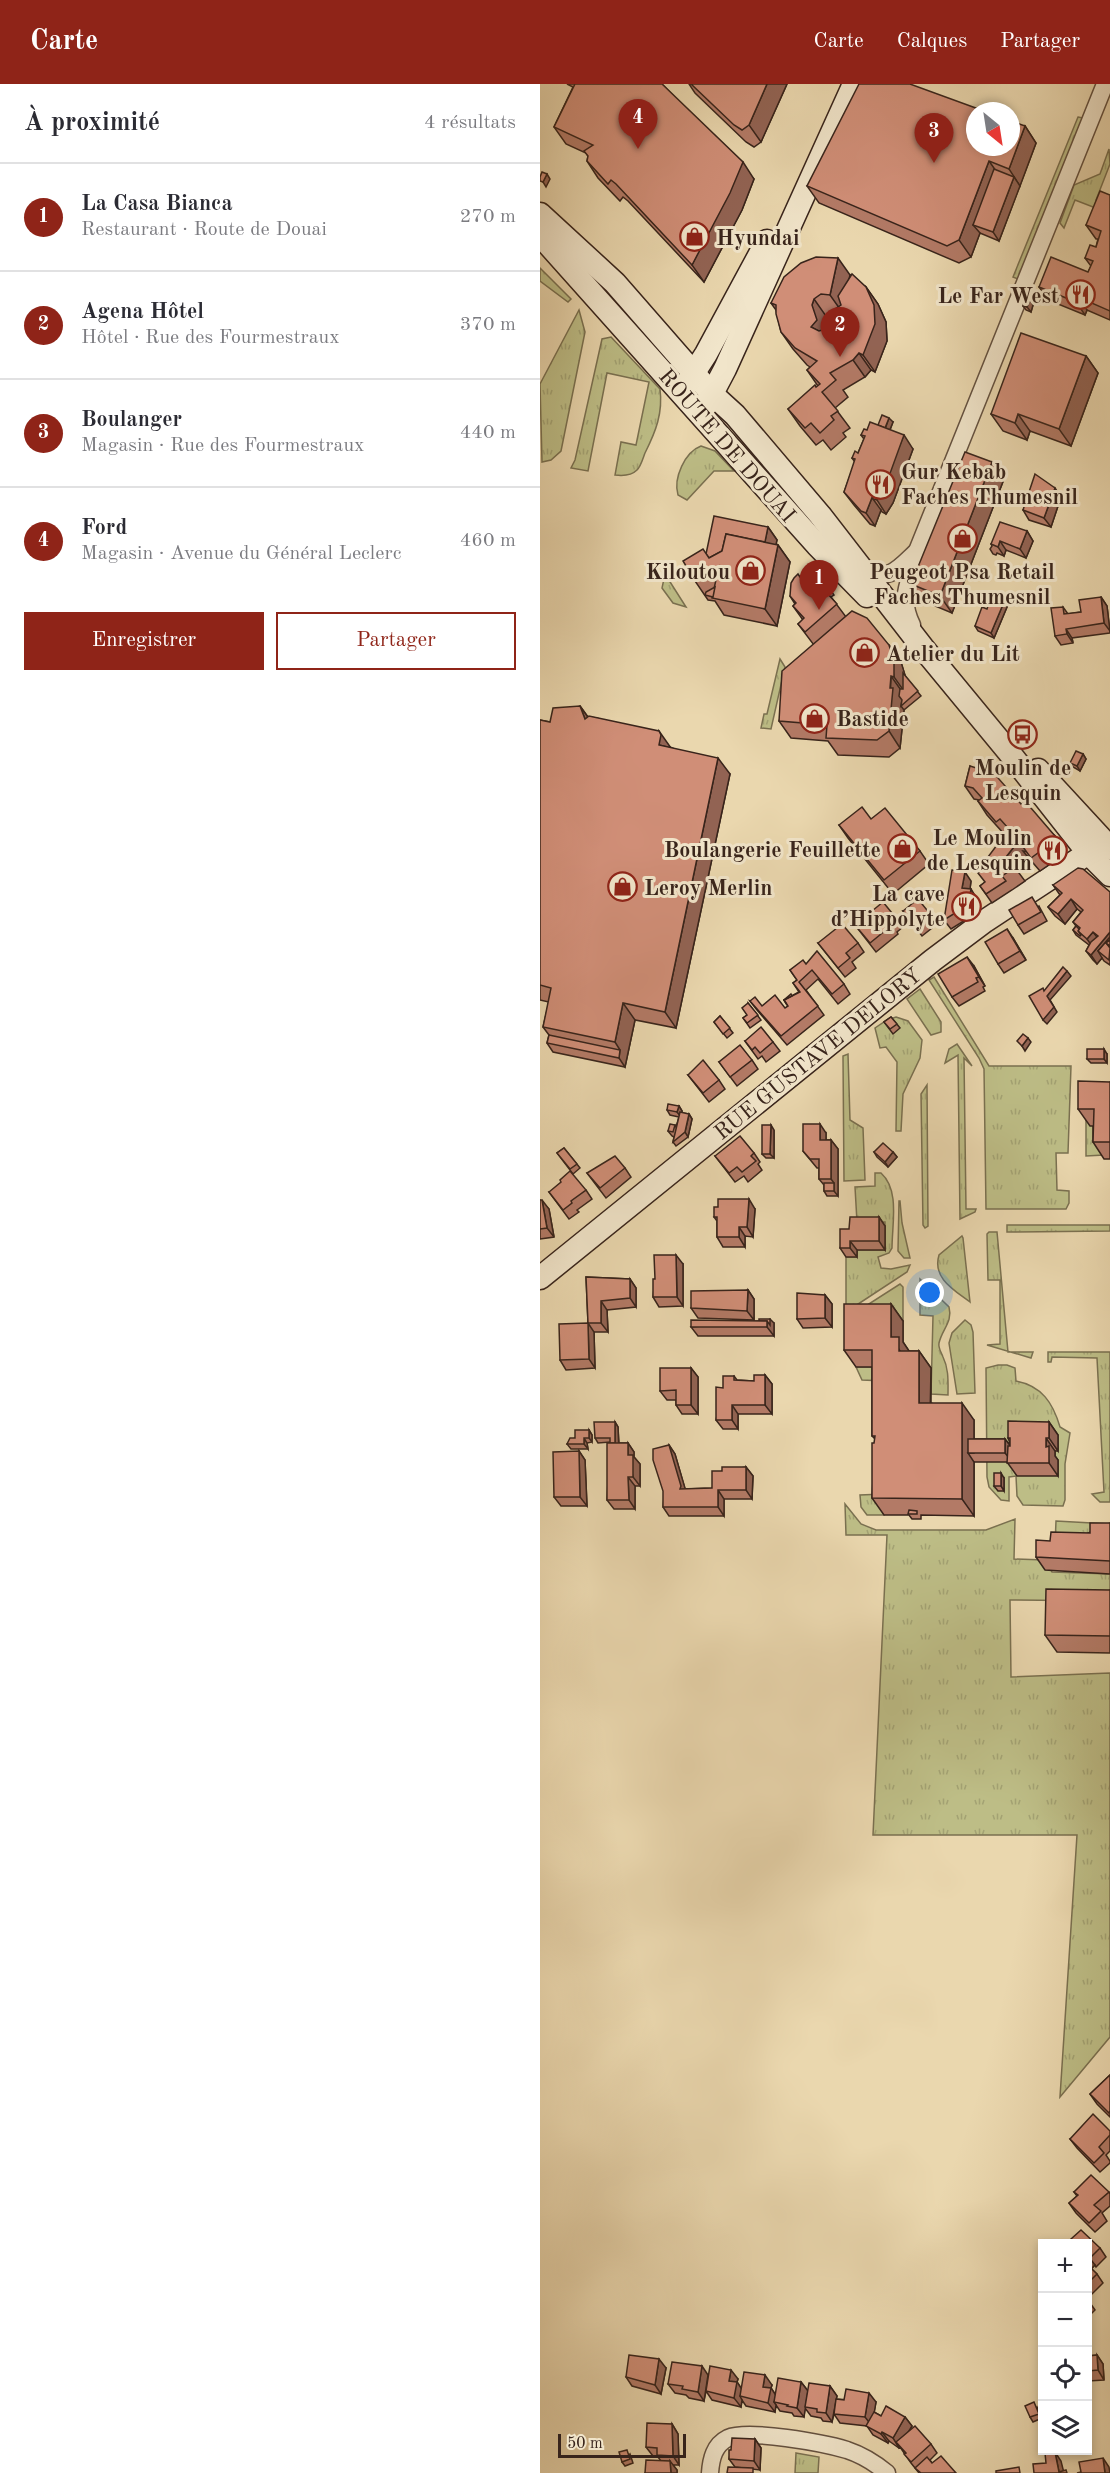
<!DOCTYPE html>
<html lang="fr">
<meta charset="utf-8">
<style>
body{margin:0;font-family:"Old Standard TT",serif;background:#f2f2f3;color:#2b2b33}
.controls{position:absolute;right:18px;bottom:18px;display:grid;overflow:hidden;border-radius:0px;box-shadow:0 3px 9px #0003}
.controls button{width:54px;height:54px;display:grid;place-items:center;padding:0;border:0;border-bottom:2px solid #e1e1e2;background:#fff;color:#2b2b33;font:30px sans-serif}
.compass{position:absolute;left:426px;top:18px;width:54px;height:54px;border-radius:50%;background:#fff;box-shadow:0 3px 9px #0003;rotate:150deg}
.scale{position:absolute;left:18px;bottom:15px;width:128px;box-sizing:border-box;padding-left:6px;border:3px solid #38241b;border-top:0;font-size:16px;line-height:21px;white-space:nowrap;color:#38241b;-webkit-text-stroke:4px #f1e5ca;paint-order:stroke}
.you{position:absolute;left:390px;top:1209px;width:21px;height:21px;margin:-15px;border:4px solid #fff;border-radius:50%;background:#1a73e8;box-shadow:0 0 0 9px #1a73e833}
.badge{display:grid;place-items:center;width:39px;height:39px;border-radius:50%;background:#8f2418;color:#fff;font-size:20px;font-weight:700}
.pin{position:absolute;translate:-50% -50px;filter:drop-shadow(0 2px 3px #0008)}
.pin::after{content:'';position:absolute;top:32px;width:21px;height:18px;background:inherit;clip-path:polygon(0 0,100% 0,50% 100%)}
.list{margin:0;padding:0;list-style:none}
h2{display:flex;justify-content:space-between;align-items:center;height:78px;margin:0;padding:0 24px;font-size:26px}
h2 small{font-size:20px;font-weight:400;color:#7c7c81}
.list li{display:grid;grid-template-columns:39px 1fr auto;gap:18px;align-items:center;box-sizing:border-box;height:108px;padding:0 24px;border-top:2px solid #e1e1e2}
.list b{display:block;font-size:22px;white-space:nowrap}
.list p{margin:0;font-size:20px;white-space:nowrap;color:#7c7c81}
.list em{font-size:20px;font-style:normal;color:#7c7c81}
.actions{display:flex;gap:12px;padding:18px 24px}
.actions a{flex:1;padding:14px 0;border:2px solid #8f2418;border-radius:0px;text-align:center;font-size:21px;color:#8f2418}
.actions .main{background:#8f2418;color:#fff}
.icon{flex:none;width:33px;height:33px;fill:none;stroke:currentColor;stroke-width:2;stroke-linecap:round;stroke-linejoin:round}
.map{position:relative;flex:none;width:570px;height:2389px;overflow:hidden}
header{display:flex;align-items:center;gap:36px;box-sizing:border-box;height:84px;padding:0 30px;background:#8f2418;color:#fff}
header strong{font-size:28px}
nav{display:flex;gap:33px;margin-inline-start:auto;font-size:21px}
main{display:flex}
aside{flex:1;background:#fff}
.map>svg:first-child{display:block}
.grass{fill:url(#grass-tufts);stroke:#7a7050;stroke-width:1.5}
.lines{fill:none;stroke-linecap:round;stroke-linejoin:round}
.street-casing{stroke:#645140;stroke-width:19}
.secondary-casing{stroke:#38241b;stroke-width:25}
.street{stroke:#f1e5ca;stroke-width:16}
.secondary{stroke:#f1e5ca;stroke-width:22}
.wall{fill:#b37a66;stroke:#38241b;stroke-width:1.5;fill-rule:evenodd}
.shaded-wall{fill:#926353;stroke:#38241b;stroke-width:1.5}
.building{fill:#d08e77;stroke:#38241b;stroke-width:1.5}
.labels{text-anchor:middle;stroke-width:6;stroke-linejoin:round;paint-order:stroke}
.poi-label{font-size:22px;font-weight:bold;fill:#38241b;stroke:#f1e5ca;text-anchor:start}
.street-label{font-size:22px;fill:#38241b;stroke:#f1e5ca}
</style>
<header>
<strong>Carte</strong>
<nav><a>Carte</a><a>Calques</a><a>Partager</a></nav>
</header>
<main>
<aside>
<h2>À proximité<small>4 résultats</small></h2>
<ul class="list">
<li><span class="badge">1</span><div><b>La Casa Bianca</b><p>Restaurant · Route de Douai</p></div><em>270 m</em></li>
<li><span class="badge">2</span><div><b>Agena Hôtel</b><p>Hôtel · Rue des Fourmestraux</p></div><em>370 m</em></li>
<li><span class="badge">3</span><div><b>Boulanger</b><p>Magasin · Rue des Fourmestraux</p></div><em>440 m</em></li>
<li><span class="badge">4</span><div><b>Ford</b><p>Magasin · Avenue du Général Leclerc</p></div><em>460 m</em></li>
</ul>
<div class="actions"><a class="main">Enregistrer</a><a>Partager</a></div>
</aside>
<div class="map">
<svg width="570" height="2389" viewBox="0 0 570 2389">
<defs>
<pattern id="grass-tufts" width="24" height="20" patternUnits="userSpaceOnUse" patternTransform="scale(1.5)"><rect width="24" height="20" fill="#bdbd86"/><path d="M3 7l-1-3M5 7V3M7 7l1-3M15 17l-1-3M17 17v-4M19 17l1-3" fill="none" stroke="#a3a273"/></pattern>
</defs>
<rect width="100%" height="100%" fill="#ead7ae"/>
<filter id="stains"><feTurbulence type="fractalNoise" baseFrequency=".00333" numOctaves="4"/><feColorMatrix values="0 0 0 0 .2 0 0 0 0 .09 0 0 0 0 .02 0 0 0 .5 -.17"/></filter>
<radialGradient id="worn" r=".72"><stop offset=".6" stop-color="#630" stop-opacity="0"/><stop offset="1" stop-color="#630" stop-opacity=".3"/></radialGradient>
<!-- grass -->
<g class="grass">
<path d="M538,33l5,1 -65,161 -5,-2z"/>
<path d="M569,65l1,15 -14,36 10,12 -31,-12 -11,28 -4,-5 14,-38 26,-11z"/>
<path d="M0,184l31,31 -3,3 -28,-21z"/>
<path d="M39,226l6,22 -24,119 -10,9 -9,2 -2,-78z"/>
<path d="M71,253l49,52c3,24 -4,42 -15,64 -2,5 -4,13 -8,17 -6,6 -14,6 -22,5l6,-33 15,3 13,-63 -42,-9 -19,98 -17,-3 4,-8 27,-121z"/>
<path d="M161,362l14,5 19,20h-20l-27,29 -9,-5c-5,-17 7,-43 23,-49z"/>
<path d="M125,490l21,33 -13,-4 -11,-15z"/>
<path d="M240,575l5,8 -14,62 -10,-1 3,-14h3z"/>
<path d="M394,893l55,89h82l-3,87h-12l1,37 12,1v12l-3,6h-80l-2,-140 -5,-11 -50,-78z"/>
<path d="M380,905l21,33v10l-10,3 -24,-36z"/>
<path d="M356,933l12,4 14,19 -2,18 -17,36 -2,37h-5l1,-69 -11,-15 -6,1 -5,-20 12,-8z"/>
<path d="M417,960l15,22 -8,-8 2,151h10l-1,3 -15,7 -2,-164 -13,8 4,-14z"/>
<path d="M308,970l2,66 13,8 2,52 -21,1 -1,-125z"/>
<path d="M387,1001l1,141 -3,2 -2,-3 -2,-131z"/>
<path d="M546,1014l20,28 -2,29 -18,1z"/>
<path d="M335,1089h6c19,17 11,51 11,75l-3,5 -11,4 3,11 10,1 19,-4 -3,7 -61,40v-55h10l1,-7h28v-28h-28l-2,-35 20,-1z"/>
<path d="M359,1117h1l2,22 8,35h-6l-6,-7z"/>
<path d="M467,1141h103v6l-103,1z"/>
<path d="M449,1148h8l11,120h25l-2,6 -44,-13 13,-1v-64h-12l-1,-46z"/>
<path d="M422,1152l1,2 7,64c-16,-12 -38,-24 -31,-47z"/>
<path d="M380,1195l29,28c4,15 -7,22 -10,36 -1,5 2,9 4,14 6,12 5,25 5,38l-17,-1 2,-78 -13,-1z"/>
<path d="M360,1200l3,3v34l-42,-12z"/>
<path d="M425,1236l6,5 2,7 2,61 -18,1 -8,-51 3,-10z"/>
<path d="M508,1268h62v150h-10l-8,-8 12,-2 -7,-134 -45,-1 -1,5h-3z"/>
<path d="M458,1281h9l8,3 1,13c26,5 37,22 44,46l10,6 -5,31v36l-2,6 -40,-1 -6,-9 -1,-20 -7,1v24l-8,-1 -12,-13 -2,-10 -1,-109z"/>
<path d="M316,1283h28v14l-22,-1z"/>
<path d="M344,1410v21h-17l-6,-8 -1,-12z"/>
<path d="M305,1420l16,20 15,6h110l29,-11 -1,40 31,1 7,12 58,2v27l-100,-1 1,77 99,-4v364l-50,60 17,-262h-204l14,-300h-41z"/>
<path d="M516,1437l54,3v12l-55,9z"/>
<path d="M256,2369l23,4 -1,16h-23z"/>
</g>
<g class="lines">
<defs>
<g id="street">
<path d="M323,487c27,10 34,-1 53,-19"/>
<path d="M372,541c-15,-31 0,-44 5,-74l188,-467"/>
<path d="M170,2389c1,-14 4,-28 18,-35 20,-9 96,5 119,12 15,5 28,13 40,23"/>
</g>
<g id="secondary">
<path d="M0,130l75,69 97,111 23,21 85,100 103,133 85,103 81,103 21,21"/>
<path d="M0,151l277,310 50,51"/>
<path d="M146,301l20,-31 61,-113"/>
<path d="M166,321l19,-36 129,-285"/>
<path d="M498,686l72,78"/>
<path d="M0,1194l393,-318 52,-39 120,-79"/>
</g>
</defs>
<!-- street casing -->
<use href="#street" class="street-casing"/>
<!-- secondary casing -->
<use href="#secondary" class="secondary-casing"/>
<!-- street -->
<use href="#street" class="street"/>
<!-- secondary -->
<use href="#secondary" class="secondary"/>
</g>
<!-- wall -->
<g class="wall">
<path d="M27,0h95l92,95 -12,31 -38,72 -76,-81 -5,-4 -3,4 -22,-23 -11,-17 1,-5 -2,-3 -20,-9 -12,-17 19,-40z"/>
<path d="M149,0h98l-26,58 -7,5 -8,-5 -51,-49z"/>
<path d="M485,42l11,17 -37,98 -19,-8 -9,24 -12,6 -140,-60 -12,-17z"/>
<path d="M570,111v125l-23,-10 -2,5 -37,-15 -9,-13 49,-15 3,-6 -6,-8 11,-11 2,-8h-2l-10,-14z"/>
<path d="M310,191l-1,4 17,8 12,17 8,18 1,19 -12,31 -4,-2 -6,7 -22,13 5,7 -13,11 15,20 -7,5 3,4 -15,13 -8,-10 -7,5 -16,-19 -12,-17 30,-23 -11,-16 3,-3 -3,-2 -14,-16 -12,-17 -5,-22 -5,-7zM293,227h2l2,9 -4,7 -7,2 -2,-7 2,-6z"/>
<path d="M490,216l3,5 -2,7 -5,-2 -3,-4z"/>
<path d="M546,272l12,17 -27,73 -41,-15 -3,9 -24,-9 -12,-17z"/>
<path d="M353,338l-3,8 23,19 -20,54 -7,11 -4,-2 -1,-2 -6,16 -5,-2 -16,-19 -10,-13 11,-30 -3,-4 6,-5 6,-14 -3,-4 6,-5 11,-5z"/>
<path d="M464,395l-52,134 -29,-12 -12,-17z"/>
<path d="M521,413l-10,30 -22,-7 -6,-10z"/>
<path d="M228,443l9,13 -1,4 2,1 12,17 -13,64 -53,-11 -9,-14 -7,-1 -13,-19 12,-26z"/>
<path d="M487,447l6,10 -7,17 -20,-8 -2,6 -7,-3 -1,2 -3,-1 -3,-5 2,-3 -1,-2z"/>
<path d="M273,493l12,5 9,13 -3,2 15,20 43,28 12,17 4,14 16,20 -17,14 -4,38 -11,9 -51,-2 -10,-14 -37,-3 -12,-17 35,-76 -16,-21 5,-4 -10,-14 2,-2 -5,-8 17,-18z"/>
<path d="M561,513l6,9 3,27 -38,5 1,5 -12,2 -6,-9 8,-29 5,7 13,-2z"/>
<path d="M467,523l-13,31 -16,-7 -3,-5 12,-17z"/>
<path d="M40,622l8,11 9,1 73,29 60,27 -54,254 -41,-8 -10,47 -72,-15 -6,-9 2,-8 -6,-8 6,-25 -9,-2v-280l10,2z"/>
<path d="M543,670l3,5 -6,12 -7,-4 -3,-4z"/>
<path d="M430,682l51,38 34,32 9,14 -1,5 -23,16 -13,-15 -11,13 9,12 -13,9 -20,13 -12,-17 5,-4 20,-47 -18,-20 -9,-14 1,-1 -5,-1 -9,-13z"/>
<path d="M331,735l49,32 9,13 -36,30 -45,-56 -9,-13z"/>
<path d="M431,797l-1,8 7,10 -2,15 -24,15 -7,-9z"/>
<path d="M513,801l57,7v73l-6,-4 -2,-3 -5,6 -4,-4 -7,-9 3,-6 -13,-10 -3,-5 3,-4 -3,-4 8,-10 -4,-3 -12,15 -10,-8 -7,-9 12,-12z"/>
<path d="M499,822l8,15 -23,13 -6,-9z"/>
<path d="M363,827l28,4 6,9 -15,12z"/>
<path d="M356,834l7,9 -6,5 1,2 -22,18 -21,-27z"/>
<path d="M473,854l13,22 -22,13 -6,-9z"/>
<path d="M278,859h40l6,9 -12,10 4,6 -11,9z"/>
<path d="M266,880l38,20 6,10 -12,10 -20,-25 -12,11 18,25 -37,30 -30,-35 -7,-9 12,5 23,2 3,-2 -4,-6 15,-8 -6,-9 4,-3 -7,-10z"/>
<path d="M434,882l11,20 -2,1 2,4 -26,15 -7,-9z"/>
<path d="M208,919l13,17 -11,8 -7,-10 4,-3z"/>
<path d="M180,932l13,17 -6,5 -13,-16z"/>
<path d="M351,933l9,11 -7,6 -9,-12z"/>
<path d="M205,957l28,1 7,9 -14,11 -4,-6 -4,3z"/>
<path d="M567,970v9h-16l-4,-4z"/>
<path d="M212,976l6,9 -21,17 -18,-24z"/>
<path d="M148,991l31,5 6,9 -16,13z"/>
<path d="M570,998v77h-6l-11,-17v-16h-3l-12,-17z"/>
<path d="M139,1022l3,5v2l7,1 3,5 -4,18 -12,9 -3,-4 1,-5 -2,-1 -4,-5 7,-6 1,2 3,-10 -9,-2 -3,-5z"/>
<path d="M234,1046v28h-8l-4,-4z"/>
<path d="M286,1049v7h5l7,9v47h-11l-3,-5v-6l-5,-6v-11h-2l-14,-17z"/>
<path d="M24,1064l16,20 -7,6 -16,-21z"/>
<path d="M334,1068h19l4,5 -9,10 -11,-10z"/>
<path d="M214,1069l6,9 -2,2 4,6 -14,12 -4,-6 -9,6 -20,-26z"/>
<path d="M85,1084l6,9 -25,21 -19,-25z"/>
<path d="M46,1106l6,9 -15,11 2,2 -10,7 -20,-27z"/>
<path d="M0,1116l9,9 5,28 -14,2z"/>
<path d="M215,1125l-2,28 -8,-1v11h-22l-6,-10v-16l-3,-4z"/>
<path d="M339,1133l6,9v24h-28v7h-11l-6,-9 9,-19z"/>
<path d="M143,1180v42l-24,1 -6,-10 2,-18z"/>
<path d="M46,1193l44,2 6,9v19l-29,3 1,22h-14l1,36 -29,2 -6,-10 28,-37z"/>
<path d="M208,1206l6,9v21l-56,-2 -7,-10z"/>
<path d="M285,1211l7,9v23l-29,1 -6,-9z"/>
<path d="M351,1220l12,17v21l6,9h10l12,17v35l43,17v19h31l3,4h2l-2,-5 41,-16 9,13v16h-3v5l3,4v16h-41l-10,-14h-33v54l-53,-1v4h-9l-3,-4h-25l-12,-17 3,-59 -3,-3v-69h-16l-12,-17z"/>
<path d="M219,1237l15,2v13h-76l-7,-9z"/>
<path d="M151,1284l7,9v37h-16l-6,-9v-5h-9l-7,-9z"/>
<path d="M225,1291l7,9v30h-34v15h-15l-7,-9 7,-32 11,-12 3,4 17,1z"/>
<path d="M75,1338l3,5 1,16h9l6,9v5l6,7v22h-5v23h-21l-7,-9 3,-58 -12,1 -3,-5z"/>
<path d="M49,1346l3,5v7l-5,1 1,6h-17l-4,-5 8,-6z"/>
<path d="M129,1361l6,9 10,35 27,-1 10,-17 24,-4 7,9 -1,23h-28v17h-55l-6,-9z"/>
<path d="M39,1367l6,9 2,46h-26l-7,-9z"/>
<path d="M464,1394v13h-6l-4,-5z"/>
<path d="M570,1439v51l-65,-4 -9,-13z"/>
<path d="M570,1506v63l-53,-1 -12,-17z"/>
<path d="M570,1991v42l-13,-13 -7,-10z"/>
<path d="M570,2047v20l-4,4 4,6v2l-10,9 -23,-24 -7,-9z"/>
<path d="M534,2108h35l1,2v12l-8,7 5,8 -12,11 -19,-19 -7,-10 8,-7z"/>
<path d="M548,2160l12,4 6,9 -10,10 -1,-2 -4,4 6,5 6,9 -11,11 -4,-5z"/>
<path d="M548,2216l7,10 -7,7z"/>
<path d="M557,2271l6,9 1,16 -16,1v-25z"/>
<path d="M126,2284l-5,26 -29,-8 -6,-9z"/>
<path d="M168,2291l30,4 -1,3 4,6 31,-3 -1,3 4,6 26,-12 7,9 22,-5 7,10 -1,3 40,3 -2,10 7,4 24,1 7,9 -4,6 23,12 6,9 -7,7 2,3 24,10h-37l-8,-10 -11,-16 -1,1 -10,-7 -1,2 -15,-8 -6,-9 -27,-3 -6,-9 -2,8 -9,-1 -2,-3 -10,-2 -6,-8 -1,9 -10,-1 -2,-3 -12,-2 -4,-6 -1,7 -29,-6 -4,-6 -1,7 -29,-7 -6,-9 -2,10 -15,-3 -3,-3 -11,-2 -7,-9z"/>
<path d="M497,2323l5,11 -9,4 -3,-5z"/>
<path d="M132,2340l6,10 1,31h-6l4,5v3h-32l16,-12 -3,-4 -5,-1 -7,-9z"/>
<path d="M215,2355l6,9 -1,22 -25,-3 -6,-8 2,-9z"/>
<path d="M90,2370l3,9 -8,3 -3,-4z"/>
</g>
<!-- shaded-wall -->
<g class="shaded-wall">
<path d="M227,0h20l-26,58 -12,-17z"/>
<path d="M485,42l11,17 -16,43 -11,-17z"/>
<path d="M449,77l12,17 -28,47 7,8 -9,24 -12,-17z"/>
<path d="M203,78l11,17 -12,31 -38,72 -12,-17z"/>
<path d="M7,90l3,5 -4,8 -3,-5z"/>
<path d="M474,93l6,9 -21,55 -6,-9z"/>
<path d="M298,174l12,17 -8,37 -12,-17z"/>
<path d="M326,203l12,17 8,18 1,19 -12,31 -12,-17z"/>
<path d="M538,213l9,13 -2,5 -9,-13z"/>
<path d="M274,215l12,17 -2,6 5,15 -18,-10 1,-22z"/>
<path d="M490,216l3,5 -2,7 -4,-5z"/>
<path d="M319,269l12,17 -6,7 -12,-17z"/>
<path d="M546,272l12,17 -27,73 -12,-17z"/>
<path d="M478,330l12,17 -3,9 -12,-17z"/>
<path d="M349,334l4,4 -6,15 -3,-5z"/>
<path d="M364,351l9,14 -20,54 -7,11 -9,-14z"/>
<path d="M452,378l12,17 -52,134 -12,-17z"/>
<path d="M515,404l6,9 -10,30 -7,-9z"/>
<path d="M333,411v4l8,11 -6,16 -9,-13z"/>
<path d="M228,443l9,13 -4,18 -9,-13z"/>
<path d="M487,447l6,10 -7,17 -6,-9z"/>
<path d="M460,457l6,9 -2,6 -6,-9z"/>
<path d="M238,461l12,17 -13,64 -12,-17z"/>
<path d="M561,513l6,9 3,25 -6,-8z"/>
<path d="M464,518l3,5 -13,31 -3,-5z"/>
<path d="M526,545l6,9 1,5 -6,-9z"/>
<path d="M349,561l12,17 5,16v16l-12,-17z"/>
<path d="M351,592l12,17 -2,13 3,4 -4,38 -11,-17z"/>
<path d="M40,622l12,17 -7,-4z"/>
<path d="M119,647l12,17 -12,-3z"/>
<path d="M543,670l3,5 -6,12 -3,-5z"/>
<path d="M178,674l12,16 -54,254 -11,-16z"/>
<path d="M515,752l9,14 -1,5 -9,-14z"/>
<path d="M481,754l9,14 -7,-1 4,5 -11,13 -10,-12z"/>
<path d="M425,788l6,9 -2,16 -7,-9z"/>
<path d="M431,805l6,10 -2,15 -7,-9z"/>
<path d="M531,815l6,10 -12,15 -7,-10z"/>
<path d="M467,845l6,9 13,22 -6,-9z"/>
<path d="M553,848l7,9 -6,8 -7,-10z"/>
<path d="M570,848v14l-4,-3 -8,8 4,7 -5,6 -6,-9z"/>
<path d="M427,873l7,9 11,20 -6,-9z"/>
<path d="M527,887l4,5 -21,24 7,12 -10,12 -4,-4 4,-24z"/>
<path d="M83,919l12,17 -10,47 -6,-9 1,-8 -5,-8z"/>
<path d="M488,954l3,4 -6,9 -3,-5z"/>
<path d="M564,965l3,5v9l-3,-4z"/>
<path d="M139,1022l3,5 -1,6 -4,-5z"/>
<path d="M149,1030l3,5 -4,18 -3,-5z"/>
<path d="M280,1040l6,9v16l-6,-9z"/>
<path d="M231,1041l3,5v28l-4,-4z"/>
<path d="M291,1056l7,9v47l-4,-5v-8l-3,-4z"/>
<path d="M353,1068l4,5 -9,10 -3,-5z"/>
<path d="M209,1115l6,10 -2,28 -6,-10z"/>
<path d="M2,1116l7,9 5,28 -7,-9z"/>
<path d="M339,1133l6,9v24l-6,-9z"/>
<path d="M199,1143l6,9v11l-6,-10z"/>
<path d="M310,1157l7,9v7l-7,-9z"/>
<path d="M136,1171l7,9v42l-6,-9z"/>
<path d="M90,1195l6,9v19l-6,-9z"/>
<path d="M208,1206l6,9v21l-7,-9z"/>
<path d="M285,1211l7,9v23l-7,-9z"/>
<path d="M61,1217l6,9 1,22 -7,-9z"/>
<path d="M351,1220l12,17v21l8,12v14l-20,-31z"/>
<path d="M230,1235l4,4v13l-7,-9v-6z"/>
<path d="M48,1239l6,9 1,36 -6,-9z"/>
<path d="M379,1267l12,17 -1,52 -11,-17z"/>
<path d="M151,1284l7,9v37l-7,-9z"/>
<path d="M225,1291l7,9v30l-7,-9z"/>
<path d="M422,1319l12,17v33h-6l6,9v54l-12,-17z"/>
<path d="M192,1321l6,9v15l-6,-9z"/>
<path d="M75,1338l3,5 1,25 -4,-4z"/>
<path d="M509,1338l9,13v16l-9,-13z"/>
<path d="M49,1346l3,5v7l-3,-4z"/>
<path d="M44,1354l3,5 1,6 -4,-5z"/>
<path d="M506,1354l9,13v5l3,4v16l-9,-13 -3,-16z"/>
<path d="M465,1355l7,9 -3,10 -4,-5z"/>
<path d="M88,1359l6,9v5l6,7v22l-7,-9 -5,-22z"/>
<path d="M129,1361l6,9 12,41 -7,-6z"/>
<path d="M39,1367l6,9 2,46 -7,-9z"/>
<path d="M206,1383l7,9 -1,23 -6,-9z"/>
<path d="M461,1389l3,5v13l-3,-5z"/>
<path d="M88,1393l7,9v23l-6,-9z"/>
<path d="M178,1406l6,9v17l-6,-9z"/>
<path d="M548,2172l7,9 -5,5 -2,-3z"/>
<path d="M557,2271l6,9 1,16 -6,-10z"/>
<path d="M119,2275l7,9 -5,26 -6,-9z"/>
<path d="M162,2282l6,9 -4,26 -6,-9z"/>
<path d="M191,2286l7,9 -1,3 6,9 -3,5 2,4 -1,7 -7,-9 -5,-17z"/>
<path d="M225,2291l7,10 -1,3 6,9 -3,5 2,3 -1,7 -7,-9 -5,-16z"/>
<path d="M261,2298l7,9 -4,26 -7,-9z"/>
<path d="M290,2302l7,10 -5,26 -6,-9z"/>
<path d="M329,2309l7,9 -4,24 -7,-9z"/>
<path d="M365,2333l7,9 -12,20 -4,-4 4,5 -1,1 -6,-10z"/>
<path d="M132,2340l6,10 1,31 -6,-9z"/>
<path d="M342,2348l7,9 -1,2 -7,-9z"/>
<path d="M215,2355l6,9 -1,22 -6,-9z"/>
<path d="M515,2368l6,9 3,12 -5,-1z"/>
<path d="M563,2374l6,9 1,6h-5z"/>
<path d="M130,2377l7,9v3h-6z"/>
</g>
<!-- building -->
<g class="building">
<path d="M35,0h87l81,78 -13,31 -38,72 -76,-81 -5,-4 -3,4 -21,-23 1,-5 -4,-5 9,-6 -39,-18z"/>
<path d="M151,0h76l-18,41 -7,5 -8,-5z"/>
<path d="M319,0h51l74,27h-9v36h36v-26l14,5 -16,43 -20,-8 -30,79 -12,6 -140,-60z"/>
<path d="M454,85l20,8 -21,55 -20,-7z"/>
<path d="M2,88l5,2 -4,8 -3,-1v-4z"/>
<path d="M560,107l10,4v116l-32,-14 -2,5 -37,-15 12,-30 37,15 5,-11 -8,-3 5,-13 6,2 5,-16 -15,-6z"/>
<path d="M276,173l22,1 -8,37 -9,-1 -7,5 -2,6 5,15 -6,7 8,4 14,-4 4,-7 -2,-11 6,-4 -3,-9 14,-22 14,13 8,18 1,19 -12,31 -4,-2 -6,7 -23,13 6,7 -14,12 16,19 -7,5 3,4 -14,13 -9,-10 -6,5 -17,-19 27,-24 1,2 4,-3 -13,-14 10,-9 -22,-13 -14,-16 -5,-18v-9l-5,-2 13,-26 17,-14z"/>
<path d="M485,214l5,2 -3,7 -4,-1z"/>
<path d="M481,249l65,23 -27,73 -41,-15 -3,9 -24,-9z"/>
<path d="M342,331l7,3 -4,10 -7,-3z"/>
<path d="M330,338l34,13 -20,55 -7,10 -4,-1v-4l-7,18 -5,-2 -17,-19 11,-33 -3,-1 3,-7 3,2 7,-17 -4,-1 3,-6 3,1z"/>
<path d="M425,368l27,10 -52,134 -29,-12z"/>
<path d="M495,390l20,14 -11,30 -21,-8z"/>
<path d="M174,432l54,11 -3,15 -39,-8 -4,17 -13,7 -3,-4z"/>
<path d="M460,438l27,9 -7,18 -20,-8 -2,6 -7,-3z"/>
<path d="M186,450l52,11 -13,64 -53,-11 7,-32 -24,15 -12,-20 20,-12 6,9 13,-7z"/>
<path d="M277,489l8,9 -8,7 6,7 4,-3 10,11 -32,28 -7,-8 6,-6 -11,-12 3,-3 -6,-7 1,-13 3,-5 4,-4 2,3 3,-3 4,4 4,-4 2,3z"/>
<path d="M175,503l-2,10 -8,-2 1,-3z"/>
<path d="M451,513l13,5 -13,31 -16,-7 7,-19 5,2z"/>
<path d="M561,513l3,26 -38,6 1,5 -12,2 -4,-28 12,-1 1,7 17,-2 -2,-12z"/>
<path d="M312,527l15,7 22,27 5,16v16l-3,-1 -1,12h3l-4,43 -12,9 -51,-2 1,-13 -48,-4 3,-50z"/>
<path d="M363,589l15,18 -17,15 1,-6 -3,-4 1,-7h3z"/>
<path d="M40,622l5,13 4,-3 70,15 2,4 -2,10 59,13 -53,254 -42,-9 -8,39 -72,-15 8,-39 -11,-3v-265l10,2 3,-14z"/>
<path d="M536,667l7,3 -6,12 -7,-3z"/>
<path d="M430,682l19,6 2,-2 30,34 4,-3 30,35 -1,5 -23,17 -8,-11 2,-5 -4,-4 -15,19 9,10 -13,9 -14,-19 21,-28 -9,-10 -4,3 -18,-21 4,-3 -9,-10 -8,-2z"/>
<path d="M322,723l9,12 14,-11 35,43 -36,29 -45,-55z"/>
<path d="M451,778l15,19 -20,13 -6,-8 5,-4 -7,-9z"/>
<path d="M538,784l5,1 27,23v40l-19,23 -5,-4 5,-9 7,-6 -5,-4 -6,7 -9,-8 2,-3 -7,-6 10,-12 -12,-11 -13,15 -10,-7 14,-14 -9,-8z"/>
<path d="M412,786l13,2 -3,16 9,1 -3,16 -24,15z"/>
<path d="M492,813l9,15 -23,13 -9,-15z"/>
<path d="M378,815l13,16 -15,11 -13,-15z"/>
<path d="M343,818l13,16 -6,5 2,2 -22,18 -15,-18z"/>
<path d="M302,840l16,19 -12,10 4,5 -12,10 -20,-25z"/>
<path d="M536,842l3,3 -1,2 3,4 -1,1 -7,-6z"/>
<path d="M467,845l13,22 -22,13 -13,-22z"/>
<path d="M570,853v3l-4,3 4,5 -1,12 -11,-9z"/>
<path d="M570,856v6l-4,-3z"/>
<path d="M277,867l27,33 -12,10 -20,-24 -13,12 19,24 -37,30 -31,-35 5,-4 7,9 13,-11 10,13 3,-2 -4,-6 16,-8 -7,-9 4,-3 -7,-10 13,-10 3,4z"/>
<path d="M427,873l12,20 -3,1 2,4 -26,15 -14,-23z"/>
<path d="M523,883l4,4 -20,25 7,11 -11,13 -14,-24 14,-8 1,3z"/>
<path d="M251,910l1,2 -8,4 3,5 -3,-5z"/>
<path d="M208,919l10,12 -11,8 -4,-5 4,-3 -5,-7z"/>
<path d="M180,932l10,12 -7,6 -9,-12z"/>
<path d="M351,933l6,7 -7,5 -6,-7z"/>
<path d="M221,943l12,15 -13,11 -5,-6 -3,3 -7,-9z"/>
<path d="M483,950l5,4 -6,8 -5,-5z"/>
<path d="M9,951l71,15 -1,8 -72,-15z"/>
<path d="M200,961l12,15 -22,17 -11,-15z"/>
<rect x="547" y="965" width="17" height="10"/>
<path d="M163,976l16,20 -16,13 -15,-18z"/>
<path d="M538,997l32,1v60h-17l1,-33h-16z"/>
<path d="M128,1020l11,2 -2,6 -10,-2z"/>
<path d="M140,1028l9,2 -4,18 -12,10z"/>
<path d="M130,1040l5,1 -2,7 -5,-1z"/>
<path d="M263,1040h17v16h11v39h-12v-20h-9l-7,-8z"/>
<path d="M222,1041h9l-1,29h-8z"/>
<path d="M200,1052l14,17 -3,3 5,5 -14,11 -5,-5 -8,6 -14,-17z"/>
<path d="M343,1059l10,9 -8,10 -11,-10z"/>
<path d="M24,1064l13,16 -7,5 -13,-16z"/>
<path d="M75,1072l10,12 -25,20 -13,-15z"/>
<path d="M30,1087l16,19 -15,11 1,2 -9,7 -14,-18 12,-10 -1,-2z"/>
<rect x="284" y="1099" width="10" height="8"/>
<path d="M178,1115h31l-2,28h-8v10h-22v-20h-3v-10h4z"/>
<path d="M0,1116h2l5,28 -7,1z"/>
<path d="M310,1133h29v24h-29v7h-10v-19h9z"/>
<path d="M114,1171h22l1,42h-24v-18h2z"/>
<path d="M46,1193l44,2v19l-29,3v22h-13z"/>
<path d="M208,1206l-1,21 -56,-3v-17z"/>
<path d="M257,1209l28,2v23l-28,1z"/>
<path d="M304,1220h47v33h8v14h20v52h43v96l-90,-1v-55h2l1,-7h-3v-86h-28z"/>
<path d="M219,1235h11v6l-3,-4h-8z"/>
<path d="M151,1236l76,1v6h-76z"/>
<path d="M48,1239l1,36 -29,1 -1,-36z"/>
<path d="M120,1284h31v37h-15v-15l-16,1z"/>
<path d="M214,1291h11v30h-33v15h-16v-33l7,1v-12h11v4l20,1z"/>
<path d="M468,1337l41,1v16h-3v9l3,-1v17h-42l1,-17h2v-8h-2z"/>
<path d="M54,1338h21v21h-5v-5h-15z"/>
<path d="M35,1346h14v8h-5v6h-17l3,-6h5z"/>
<rect x="428" y="1355" width="37" height="14"/>
<path d="M67,1359h21v12h5v22h-5l1,23h-22z"/>
<path d="M129,1361l12,41 -1,3 32,-1v-17h10v-4h24v23h-28v17h-55v-16l-10,-31v-11z"/>
<path d="M39,1367l1,46h-26l-1,-45z"/>
<rect x="454" y="1389" width="7" height="13"/>
<path d="M369,1426l8,1v3h-9z"/>
<path d="M550,1439h20v38l-74,-4v-17l14,1 1,-9 39,1z"/>
<path d="M506,1505l64,1v46l-65,-1z"/>
<path d="M570,1991v36l-1,2 -19,-19z"/>
<path d="M553,2030l17,17v4l-11,12 5,6 -10,10 -24,-24z"/>
<path d="M551,2091l18,17 -15,13 7,6 -12,12 -20,-20 9,-8 -4,-3z"/>
<path d="M541,2146l19,18 -10,10 -2,-2v1v-13h-17l2,-3 -2,-2z"/>
<path d="M548,2181l9,9 -9,9z"/>
<path d="M89,2271l30,4 -4,26 -29,-8z"/>
<path d="M557,2271l1,15 -10,1v-15z"/>
<path d="M132,2278l30,4 -4,26 -16,-3 1,-3 -15,-2z"/>
<path d="M170,2282l21,4 -2,11 8,1 -3,16 -28,-7z"/>
<path d="M204,2288l21,3 -2,12 8,1 -3,15 -28,-7z"/>
<path d="M238,2294l23,4 -4,26 -10,-2 1,-1 -14,-3z"/>
<path d="M269,2299l21,3 -4,27 -9,-1v-3l-12,-2z"/>
<path d="M306,2305l23,4 -4,24 -31,-3 2,-15 8,1z"/>
<path d="M494,2318l5,12 -9,3 -5,-11z"/>
<path d="M346,2322l19,11 -12,21 -11,-6 -1,2 -15,-8 8,-14 7,4z"/>
<path d="M107,2339l25,1 1,32 -16,-1v-7l-11,-1z"/>
<path d="M375,2342l16,18 -20,18 -7,-8 2,-1 -10,-11z"/>
<path d="M192,2354l23,1 -1,22 -25,-2v-9h2z"/>
<path d="M87,2366l3,9 -8,3 -3,-10z"/>
<path d="M515,2368l4,20 7,-2 1,3h-33l-1,-9 13,-1 -1,-10z"/>
<path d="M401,2372l15,17h-35l-6,-5 12,-11 5,6z"/>
<path d="M563,2374l2,15h-28l4,-1 -2,-10z"/>
<path d="M106,2376l24,1 1,12h-26z"/>
<path d="M188,2383l25,1v5h-26z"/>
<path d="M479,2383l1,6h-24v-2z"/>
</g>
<!-- icons -->
<defs>
<symbol id="shop-ring" viewBox="-11 -11 22 22"><circle r="9.5" fill="#f1e5ca" stroke="#8f2418" stroke-width="1.5"/><path d="M-5-2.5h2.3a2.7 3.5 0 0 1 5.4 0H5L5.5 6h-11ZM-1.5-2.5h3a1.5 2.3 0 0 0-3 0Z" fill="#8f2418"/></symbol>
<symbol id="restaurant-ring" viewBox="-11 -11 22 22"><circle r="9.5" fill="#f1e5ca" stroke="#8f2418" stroke-width="1.5"/><path d="M-5-6h1v4h1v-4h1v4h1v-4h1v5L-1.5 .5V6h-2V.5L-5-1ZM5-6V6H3V1.5H1.5Q1.5-4 5-6Z" fill="#8f2418"/></symbol>
<symbol id="bus-ring" viewBox="-11 -11 22 22"><circle r="9.5" fill="#f1e5ca" stroke="#8f2418" stroke-width="1.5"/><path d="M-5-6H5V4H4V6H2V4H-2V6H-4V4H-5ZM-3.5-4V0h7V-4ZM-3.5 1.2v1.5H-2V1.2ZM2 1.2v1.5H3.5V1.2Z" fill="#8f2418"/></symbol>
</defs>
<g fill-rule="evenodd">
<use href="#shop-ring" x="138" y="136" width="33" height="33"/>
<use href="#restaurant-ring" x="524" y="194" width="33" height="33"/>
<use href="#restaurant-ring" x="324" y="384" width="33" height="33"/>
<use href="#shop-ring" x="406" y="438" width="33" height="33"/>
<use href="#shop-ring" x="194" y="470" width="33" height="33"/>
<use href="#shop-ring" x="308" y="552" width="33" height="33"/>
<use href="#shop-ring" x="258" y="618" width="33" height="33"/>
<use href="#bus-ring" x="466" y="634" width="33" height="33"/>
<use href="#shop-ring" x="346" y="748" width="33" height="33"/>
<use href="#restaurant-ring" x="496" y="750" width="33" height="33"/>
<use href="#shop-ring" x="66" y="786" width="33" height="33"/>
<use href="#restaurant-ring" x="410" y="806" width="33" height="33"/>
</g>
<g class="labels">
<!-- poi labels -->
<g class="poi-label">
<text x="176" y="161">Hyundai</text>
<text x="519" y="219" text-anchor="end">Le Far West</text>
<text x="361" y="395">Gur Kebab<tspan x="361" dy="25">Faches Thumesnil</tspan></text>
<text x="190" y="495" text-anchor="end">Kiloutou</text>
<text x="422" y="495" text-anchor="middle">Peugeot Psa Retail<tspan x="422" dy="25">Faches Thumesnil</tspan></text>
<text x="346" y="577">Atelier du Lit</text>
<text x="296" y="642">Bastide</text>
<text x="483" y="691" text-anchor="middle">Moulin de<tspan x="483" dy="25">Lesquin</tspan></text>
<text x="492" y="761" text-anchor="end">Le Moulin<tspan x="492" dy="25">de Lesquin</tspan></text>
<text x="341" y="773" text-anchor="end">Boulangerie Feuillette</text>
<text x="104" y="811">Leroy Merlin</text>
<text x="405" y="817" text-anchor="end">La cave<tspan x="405" dy="25">d’Hippolyte</tspan></text>
</g>
<!-- street labels -->
<g class="street-label">
<text transform="translate(188 361) rotate(49)" y="8">ROUTE DE DOUAI</text>
<text transform="translate(277 969) rotate(-39)" y="8">RUE GUSTAVE DELORY</text>
</g>
</g>
<rect width="100%" height="100%" filter="url(#stains)"/>
<rect width="100%" height="100%" fill="url(#worn)"/>
</svg>
<div class="controls">
<button>+</button>
<button>−</button>
<button><svg class="icon" aria-label="locate" viewBox="0 0 24 24"><circle cx="12" cy="12" r="6"/><path d="M12 2v4M12 18v4M2 12h4M18 12h4"/></svg></button>
<button><svg class="icon" aria-label="layers" viewBox="0 0 24 24"><path d="M12 4l9 5-9 5-9-5zM3 14l9 5 9-5"/></svg></button>
</div>
<svg class="compass" viewBox="-18 -18 36 36"><path d="M0-13l5 13h-10z" fill="#e53935"/><path d="M0 13l5-13h-10z" fill="#7c7c81"/></svg>
<div class="scale">50 m</div>
<div class="you"></div>
<div class="pin badge" style="left:279px;top:526px">1</div>
<div class="pin badge" style="left:300px;top:273px">2</div>
<div class="pin badge" style="left:394px;top:79px">3</div>
<div class="pin badge" style="left:98px;top:65px">4</div>
</div>
</main>
